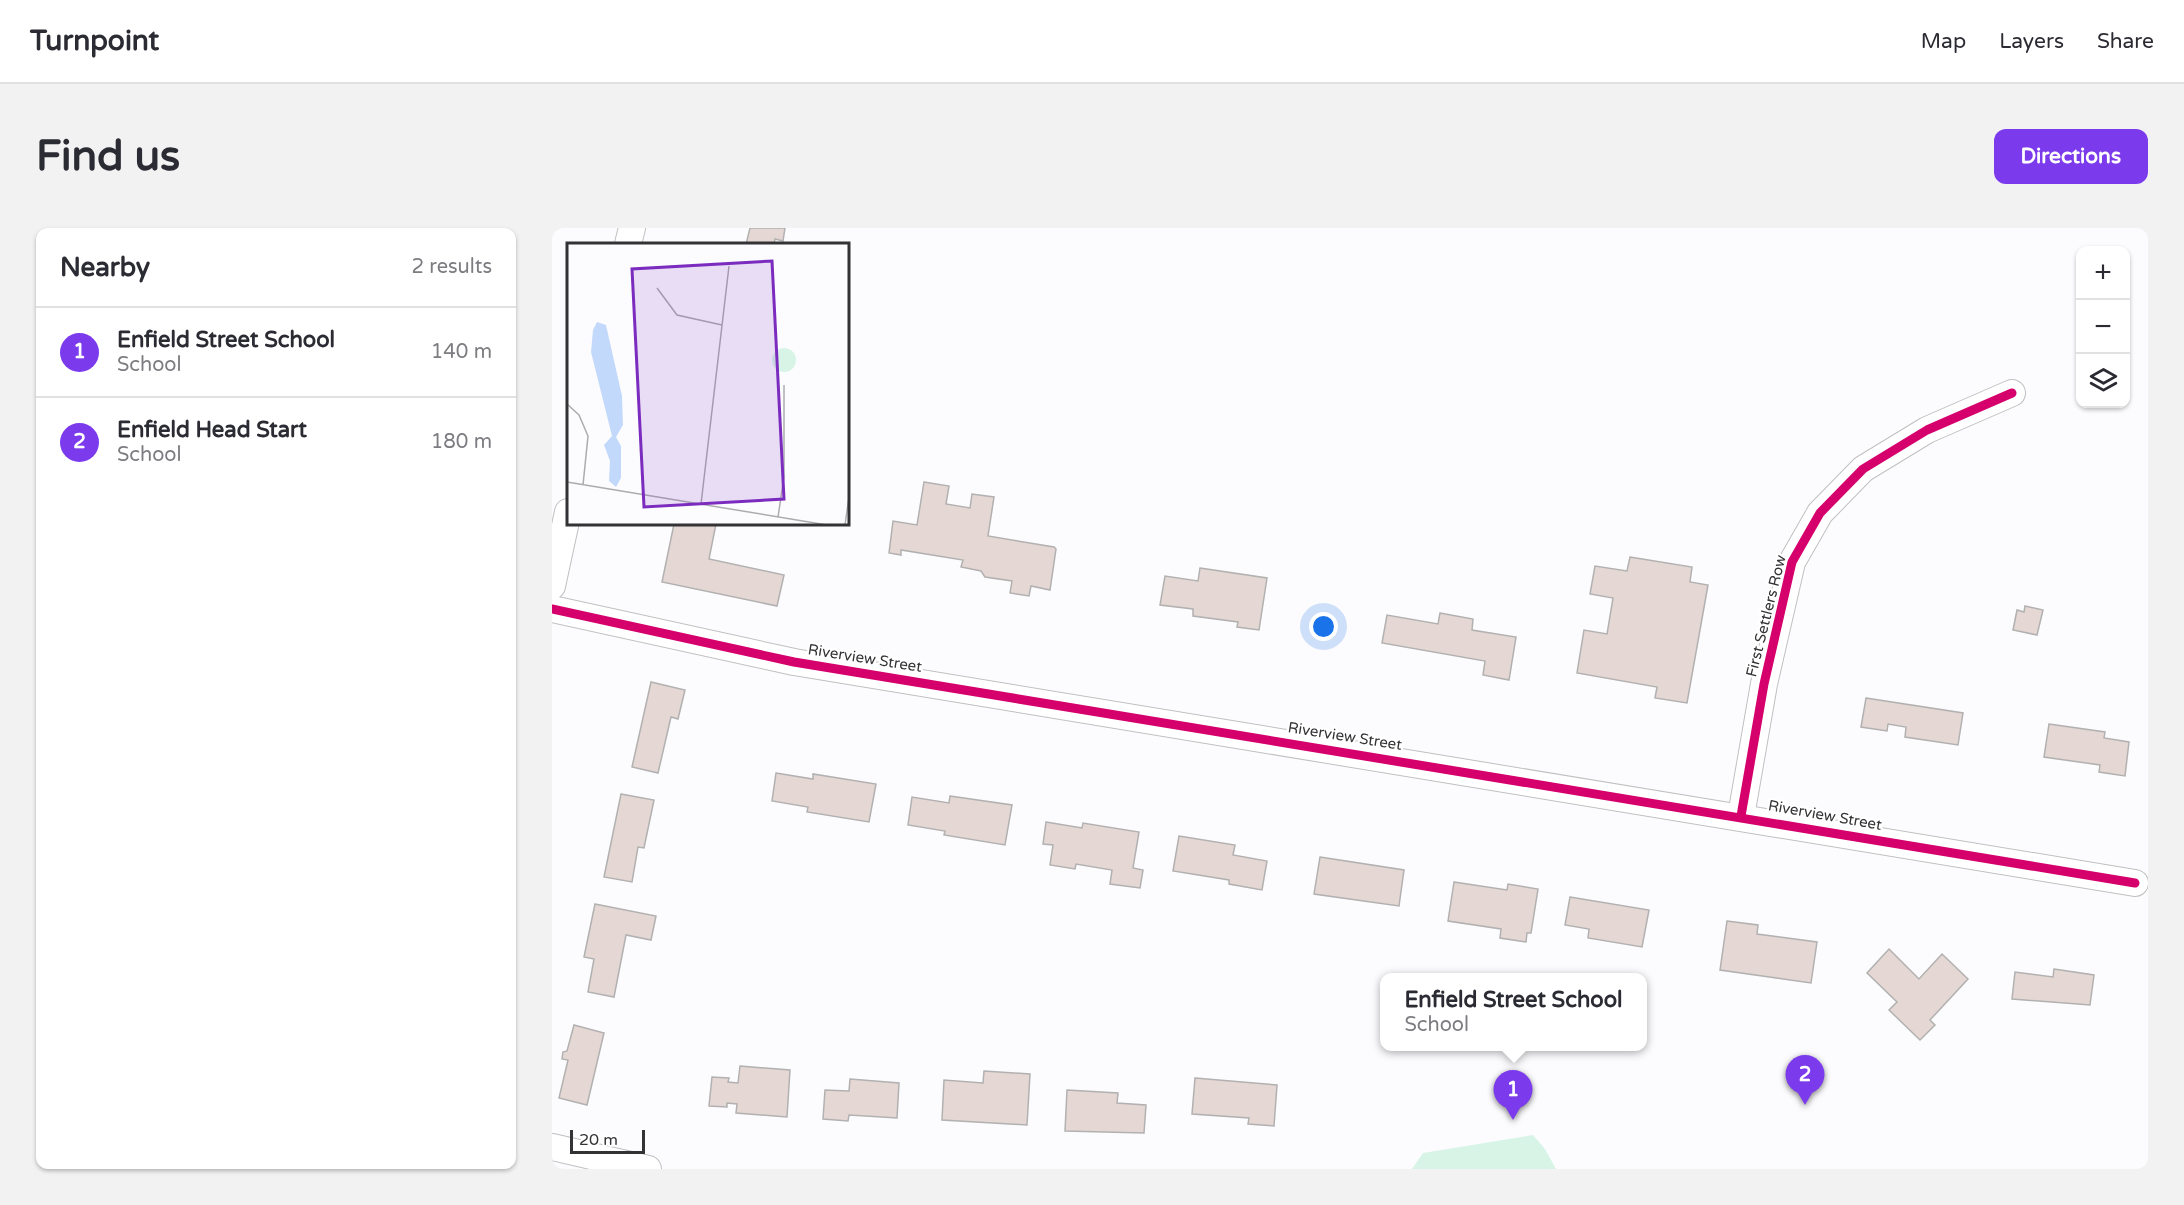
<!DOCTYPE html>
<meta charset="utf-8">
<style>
body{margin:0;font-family:"Varela Round",sans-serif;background:#f2f2f3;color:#2b2b33}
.controls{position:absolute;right:18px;top:18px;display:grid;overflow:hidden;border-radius:12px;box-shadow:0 2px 4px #0004}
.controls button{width:54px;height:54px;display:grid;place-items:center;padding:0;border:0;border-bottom:2px solid #e1e1e2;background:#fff;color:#2b2b33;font:30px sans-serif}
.scale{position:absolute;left:18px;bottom:15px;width:75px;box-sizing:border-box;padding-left:6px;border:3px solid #333336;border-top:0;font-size:16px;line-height:21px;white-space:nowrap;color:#333336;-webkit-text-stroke:4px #fff;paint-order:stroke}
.you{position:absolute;left:772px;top:399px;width:21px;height:21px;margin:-15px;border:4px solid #fff;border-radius:50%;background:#1a73e8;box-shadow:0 0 0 9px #1a73e833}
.badge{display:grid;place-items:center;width:39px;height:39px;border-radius:50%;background:#7c3aed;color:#fff;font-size:20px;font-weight:700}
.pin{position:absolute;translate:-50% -50px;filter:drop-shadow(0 2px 3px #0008)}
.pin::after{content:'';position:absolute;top:32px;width:21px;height:18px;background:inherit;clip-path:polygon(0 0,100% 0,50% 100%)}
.popup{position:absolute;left:828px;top:745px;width:267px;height:78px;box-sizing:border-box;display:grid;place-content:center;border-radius:12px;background:#fff;filter:drop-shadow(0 2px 4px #0005);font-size:20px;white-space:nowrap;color:#7c7c81}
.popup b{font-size:22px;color:#2b2b33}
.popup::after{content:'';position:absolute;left:50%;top:100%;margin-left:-12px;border:12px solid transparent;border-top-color:#fff}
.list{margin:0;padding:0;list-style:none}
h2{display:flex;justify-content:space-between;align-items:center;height:78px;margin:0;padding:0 24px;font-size:26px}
h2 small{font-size:20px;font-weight:400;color:#7c7c81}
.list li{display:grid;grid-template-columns:39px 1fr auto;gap:18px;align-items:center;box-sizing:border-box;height:90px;padding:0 24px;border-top:2px solid #e1e1e2}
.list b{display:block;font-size:22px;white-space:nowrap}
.list p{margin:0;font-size:20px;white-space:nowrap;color:#7c7c81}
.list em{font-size:20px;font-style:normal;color:#7c7c81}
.icon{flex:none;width:33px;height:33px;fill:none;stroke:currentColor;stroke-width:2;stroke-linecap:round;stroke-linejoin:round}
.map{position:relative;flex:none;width:1596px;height:941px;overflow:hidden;border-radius:12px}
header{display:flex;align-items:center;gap:36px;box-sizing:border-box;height:84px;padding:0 30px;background:#fff;border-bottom:2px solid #e1e1e2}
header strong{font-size:28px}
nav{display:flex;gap:33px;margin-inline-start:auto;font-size:21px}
.intro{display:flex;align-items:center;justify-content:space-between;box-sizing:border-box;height:144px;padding:0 36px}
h1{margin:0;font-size:42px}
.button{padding:15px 27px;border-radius:12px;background:#7c3aed;color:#fff;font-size:21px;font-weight:700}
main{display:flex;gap:36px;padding:0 36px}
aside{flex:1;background:#fff;border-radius:12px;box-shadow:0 2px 4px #0004}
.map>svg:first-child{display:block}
.green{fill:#d7f4e7}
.building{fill:#e5d7d3;stroke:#b2b1b1;stroke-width:1.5}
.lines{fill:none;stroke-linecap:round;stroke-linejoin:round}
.street-casing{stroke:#c0c0c2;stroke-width:28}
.street{stroke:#fff;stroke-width:26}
.cycleway-casing{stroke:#fff;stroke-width:13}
.cycleway{stroke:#d6006c;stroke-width:9}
.labels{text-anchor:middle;stroke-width:4.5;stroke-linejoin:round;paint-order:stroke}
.street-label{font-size:15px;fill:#333336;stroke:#fff}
.inset-road{fill:none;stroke:#acacae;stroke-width:1.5}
.view{fill:#7b2cbf;fill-opacity:0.15;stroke:#7b2cbf;stroke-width:3}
.inset-edge{fill:none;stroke:#333336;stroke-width:3}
</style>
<header>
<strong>Turnpoint</strong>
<nav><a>Map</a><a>Layers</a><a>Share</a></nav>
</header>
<div class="intro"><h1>Find us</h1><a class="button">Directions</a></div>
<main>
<aside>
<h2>Nearby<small>2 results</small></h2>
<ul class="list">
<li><span class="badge">1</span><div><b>Enfield Street School</b><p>School</p></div><em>140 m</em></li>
<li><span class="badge">2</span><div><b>Enfield Head Start</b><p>School</p></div><em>180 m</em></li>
</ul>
</aside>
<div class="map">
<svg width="1596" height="941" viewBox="0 0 1596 941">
<rect width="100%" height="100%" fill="#fcfcfe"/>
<!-- green -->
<path class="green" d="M981,907l12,14 11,20h-144l11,-16z"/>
<!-- building -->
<g class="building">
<path d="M198,0h35l-2,13 -8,-2 -1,5h-28z"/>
<path d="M372,254l25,4 -3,18 24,4 2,-14 22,3 -6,39 66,11 2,2 -6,41 -19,-4 -2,10 -19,-3 2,-12 -27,-4 -4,-6 -20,-4 2,-7 -62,-10v5l-12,-2 4,-32 24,4z"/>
<path d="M122,296h42l-7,35 75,16 -7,31 -115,-24z"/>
<path d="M1078,329l62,10 -2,15 18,3 -21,118 -32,-5 2,-11 -80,-14 7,-43 23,4 6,-36 -23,-4 5,-28 32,5z"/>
<path d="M648,340l67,10 -8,52 -22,-3 1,-5 -45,-6v-7l-33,-4 5,-29 33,5z"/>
<path d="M1473,378l18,4 -6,25 -24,-5 4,-20 7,2z"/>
<path d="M888,385l33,6 -1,11 44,7 -7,43 -26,-5 2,-14 -103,-18 5,-28 51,9z"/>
<path d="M99,454l34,8 -7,29 -7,-2 -13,56 -26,-6z"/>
<path d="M1314,470l97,15 -5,32 -53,-8 1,-10 -18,-3 -1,7 -26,-4z"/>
<path d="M1497,496l56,8 -1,6 25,4 -4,34 -26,-4 1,-7 -56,-8z"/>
<path d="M224,545l37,6v-5l63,10 -7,38 -62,-10 1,-5 -36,-6z"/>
<path d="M69,566l33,6 -10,48 -6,-1 -6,35 -28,-5z"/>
<path d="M398,568l62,9 -7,40 -61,-10 1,-4 -37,-6 4,-28 37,6z"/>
<path d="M494,594l36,6 1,-5 56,9 -6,36 10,2 -3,18 -30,-4 2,-14 -36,-6 -1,5 -25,-4 3,-20 -10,-1z"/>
<path d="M627,608l56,9 -2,10 34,6 -5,29 -33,-6v-4l-56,-9z"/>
<path d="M768,629l84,13 -5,36 -85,-12z"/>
<path d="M902,654l53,8 1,-6 30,5 -7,44h-4l-1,9 -26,-4 1,-9 -53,-8z"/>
<path d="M1018,669l79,13 -7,37 -54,-9 1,-9 -24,-4z"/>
<path d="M43,676l61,12 -5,24 -25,-5 -12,62 -26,-5 6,-33 -10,-2z"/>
<path d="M1175,693l31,4 -1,9 60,8 -6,41 -91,-13z"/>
<path d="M1337,721l30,30 23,-25 26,25 -38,41 5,5 -15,15 -31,-30 8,-8 -30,-29z"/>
<path d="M1502,741l40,6 -4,30 -78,-6 3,-27 38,5z"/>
<path d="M22,797l30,8 -17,72 -28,-7 9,-38 -6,-1 1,-7 4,-1z"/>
<path d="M188,838l50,4 -3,47 -51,-4 1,-9 -10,-1v4l-18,-1 3,-29 17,1 -1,4 10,1z"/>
<path d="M432,843l46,3 -3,51 -85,-5 2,-40 39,3z"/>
<path d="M643,850l82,7 -3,41 -26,-2 1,-6 -57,-4z"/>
<path d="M298,851l49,4 -2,35 -48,-3 -1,6 -25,-2 2,-29 24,1z"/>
<path d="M515,862l51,3 -1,10 29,2 -2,28 -79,-2z"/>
</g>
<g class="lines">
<defs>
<g id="street">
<path d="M76,16l4,-16"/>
<path d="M0,358l16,-74"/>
<path d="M0,381l242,53 1341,221"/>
<path d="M1189,588l23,-132 28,-122 28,-49 43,-44 64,-39 85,-37"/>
<path d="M0,919l96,22"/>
</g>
</defs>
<!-- street casing -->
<use href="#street" class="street-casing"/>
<!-- street -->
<use href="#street" class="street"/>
<defs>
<g id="cycleway">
<path d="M0,381l242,53 1341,221"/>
<path d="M1189,588l23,-132 28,-122 28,-49 43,-44 64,-39 85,-37"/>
</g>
</defs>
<!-- cycleway casing -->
<use href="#cycleway" class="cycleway-casing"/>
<!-- cycleway -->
<use href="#cycleway" class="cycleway"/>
</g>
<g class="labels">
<!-- street labels -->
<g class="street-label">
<text transform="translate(1214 388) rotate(-76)" y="5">First Settlers Row</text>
<text transform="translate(313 430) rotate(9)" y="5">Riverview Street</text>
<text transform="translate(793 508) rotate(9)" y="5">Riverview Street</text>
<text transform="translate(1273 587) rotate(10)" y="5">Riverview Street</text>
</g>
</g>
<!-- overview -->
<g transform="translate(15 15)">
<rect width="282" height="282" fill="#fcfcfe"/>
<path d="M205 117a12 12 0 1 1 24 0a12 12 0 1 1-24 0Z" fill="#d7f4e7"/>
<path d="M30,79l9,3 16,71 1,29 -7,12 5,9v32l-5,9 -7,-6 1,-20 -6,-16 8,-9 -21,-84 2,-22z" fill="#c3d9fb"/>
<path class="inset-road" d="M90,45l20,27 45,10M0,161l12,11 9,21 -5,49M0,239l260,43M134,261l28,-238M211,274l6,-40v-92M278,282l4,-28"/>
<path class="view" d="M205,18l12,238 -140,8 -12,-238z"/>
<rect width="282" height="282" class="inset-edge"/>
</g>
</svg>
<div class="controls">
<button>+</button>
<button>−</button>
<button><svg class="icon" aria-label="layers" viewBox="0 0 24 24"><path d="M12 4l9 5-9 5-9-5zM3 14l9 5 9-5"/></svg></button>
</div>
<div class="scale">20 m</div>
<div class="you"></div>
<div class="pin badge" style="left:961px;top:892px">1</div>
<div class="popup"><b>Enfield Street School</b>School</div>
<div class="pin badge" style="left:1253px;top:877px">2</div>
</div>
</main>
